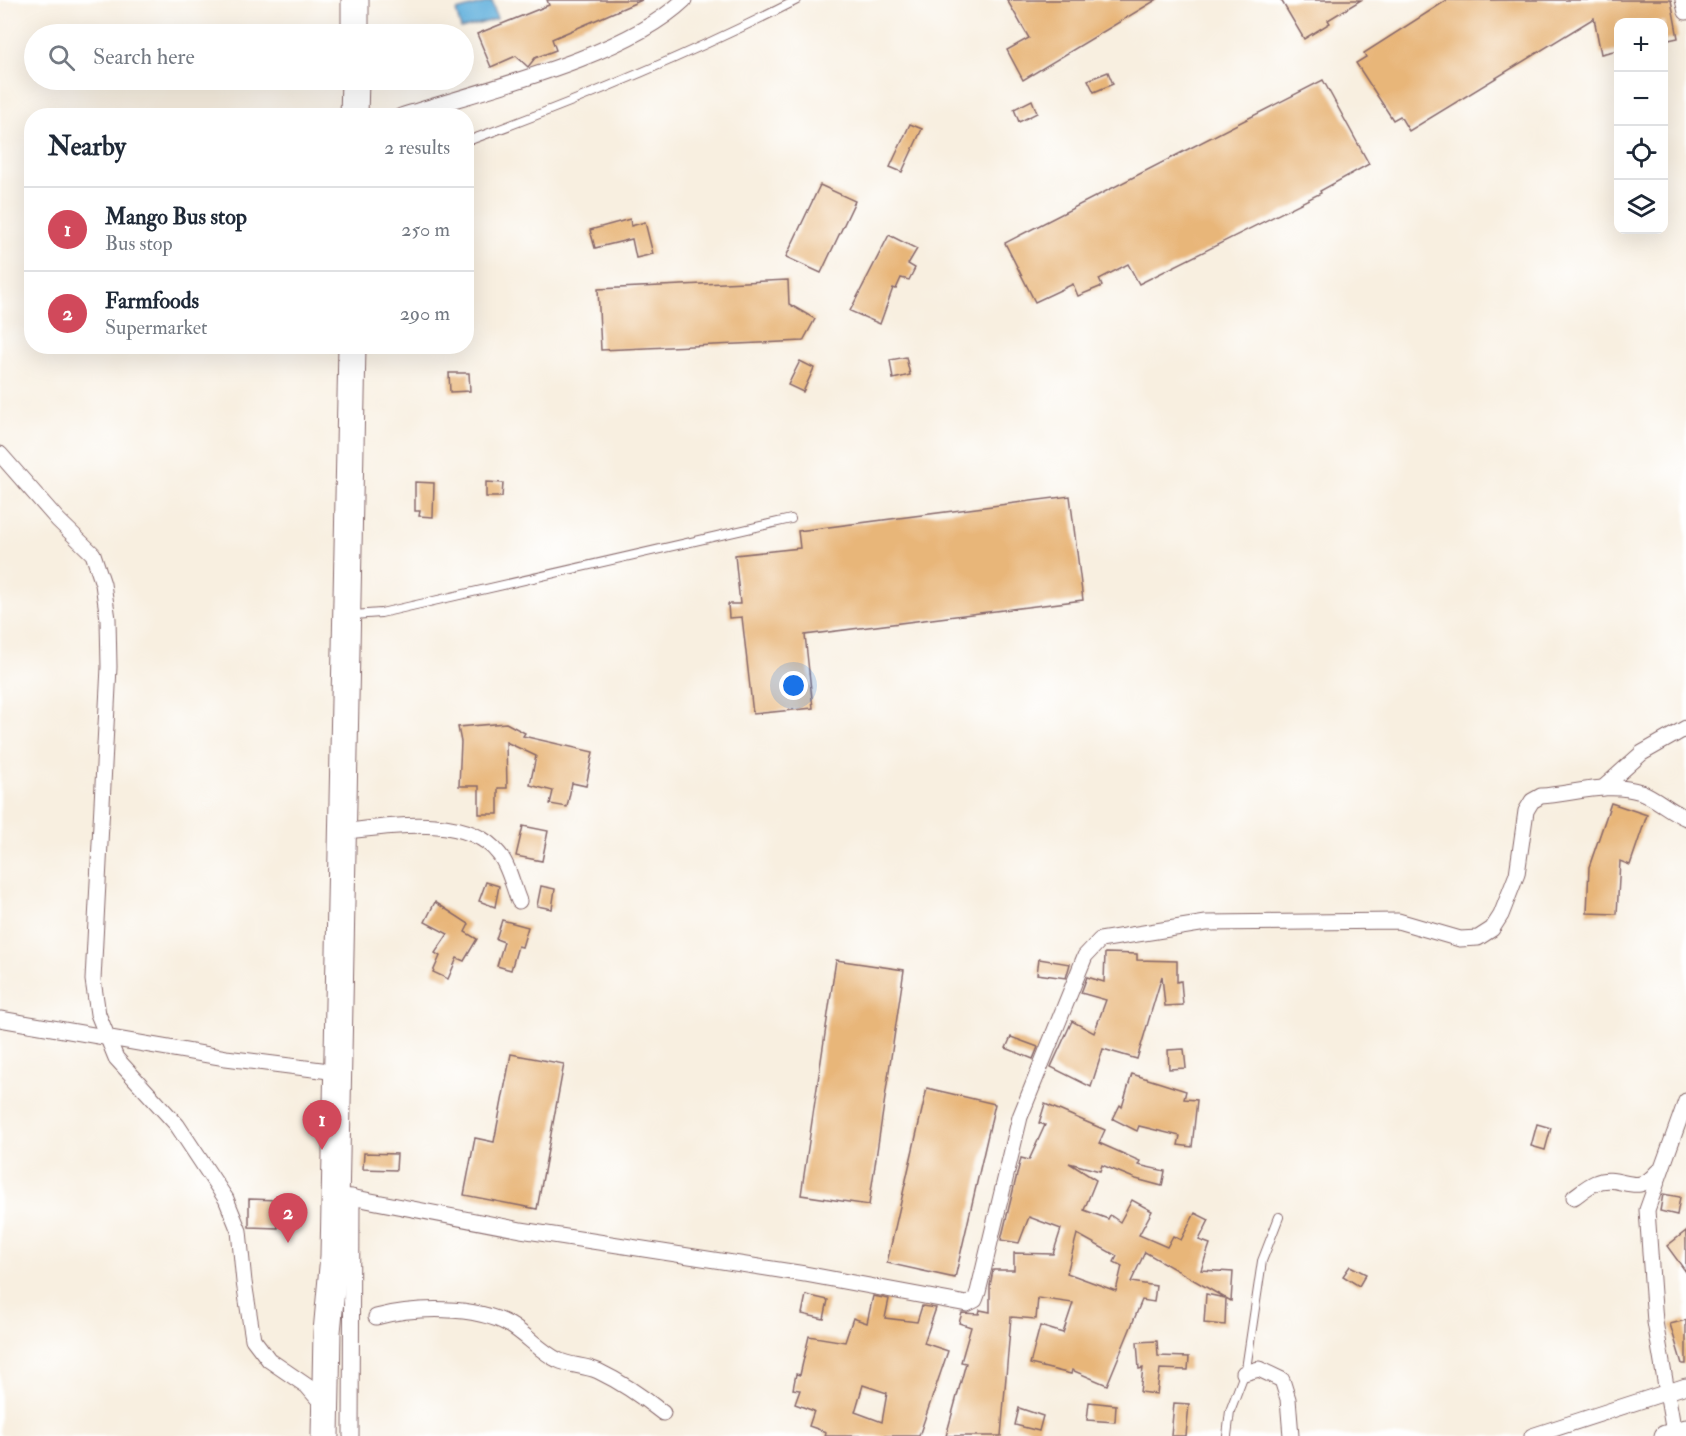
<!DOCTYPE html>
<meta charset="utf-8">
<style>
body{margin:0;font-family:"IM FELL Double Pica",serif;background:#f6f6f7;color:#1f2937}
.controls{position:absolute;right:18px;top:18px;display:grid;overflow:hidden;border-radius:12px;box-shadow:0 6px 24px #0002}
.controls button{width:54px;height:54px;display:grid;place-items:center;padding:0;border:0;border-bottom:2px solid #e0e1e3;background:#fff;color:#1f2937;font:30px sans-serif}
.you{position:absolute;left:794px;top:686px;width:21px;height:21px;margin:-15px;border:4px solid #fff;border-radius:50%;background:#1a73e8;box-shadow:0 0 0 9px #1a73e833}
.badge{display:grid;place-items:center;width:39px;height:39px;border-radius:50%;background:#d1495b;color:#fff;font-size:20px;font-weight:700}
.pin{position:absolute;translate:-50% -50px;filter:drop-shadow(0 2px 3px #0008)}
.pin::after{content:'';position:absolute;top:32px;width:21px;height:18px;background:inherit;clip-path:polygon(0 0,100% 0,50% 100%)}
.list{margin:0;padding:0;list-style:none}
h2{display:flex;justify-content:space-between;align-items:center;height:78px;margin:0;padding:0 24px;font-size:26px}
h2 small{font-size:20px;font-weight:400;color:#747a83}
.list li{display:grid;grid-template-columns:39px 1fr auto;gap:18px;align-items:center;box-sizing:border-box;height:84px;padding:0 24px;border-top:2px solid #e0e1e3}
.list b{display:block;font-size:22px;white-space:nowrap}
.list p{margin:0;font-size:20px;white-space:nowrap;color:#747a83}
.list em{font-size:20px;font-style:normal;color:#747a83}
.icon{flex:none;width:33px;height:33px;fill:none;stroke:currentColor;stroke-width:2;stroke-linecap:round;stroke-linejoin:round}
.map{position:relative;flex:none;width:1686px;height:1436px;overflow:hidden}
.search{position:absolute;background:#fff;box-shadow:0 6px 24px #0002;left:24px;top:24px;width:450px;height:66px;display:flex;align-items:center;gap:15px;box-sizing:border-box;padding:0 21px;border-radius:33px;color:#747a83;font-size:22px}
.panel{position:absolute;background:#fff;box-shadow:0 6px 24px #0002;left:24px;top:108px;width:450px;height:246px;border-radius:24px}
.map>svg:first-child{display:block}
.water{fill:#62b0dc;stroke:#566884;stroke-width:1.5}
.building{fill:#e8b679;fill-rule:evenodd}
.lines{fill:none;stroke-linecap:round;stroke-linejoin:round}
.lane-casing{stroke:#87686a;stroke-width:10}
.street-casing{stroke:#87686a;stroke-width:17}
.secondary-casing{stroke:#87686a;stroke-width:23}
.highway-casing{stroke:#87686a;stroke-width:29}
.lane{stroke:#fff;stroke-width:8}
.street{stroke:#fff;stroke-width:15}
.secondary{stroke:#fff;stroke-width:21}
.highway{stroke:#fff;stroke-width:27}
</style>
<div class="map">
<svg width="1686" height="1436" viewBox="0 0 1686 1436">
<rect width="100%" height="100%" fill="#fff"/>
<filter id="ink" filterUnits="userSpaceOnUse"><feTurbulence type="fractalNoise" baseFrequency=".0167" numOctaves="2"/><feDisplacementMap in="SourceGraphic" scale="12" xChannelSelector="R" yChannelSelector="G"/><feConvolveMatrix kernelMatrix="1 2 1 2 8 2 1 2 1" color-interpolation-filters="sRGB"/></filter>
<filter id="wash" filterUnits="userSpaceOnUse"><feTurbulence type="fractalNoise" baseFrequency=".008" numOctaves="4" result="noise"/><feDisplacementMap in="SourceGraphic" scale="24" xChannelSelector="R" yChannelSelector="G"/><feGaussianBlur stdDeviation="1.35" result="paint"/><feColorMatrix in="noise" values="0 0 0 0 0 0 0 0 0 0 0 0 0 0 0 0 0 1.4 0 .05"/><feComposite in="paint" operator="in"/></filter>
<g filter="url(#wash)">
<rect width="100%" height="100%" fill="#f8efe0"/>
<!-- water -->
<path class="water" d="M492,1l5,18 -36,10 -5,-18z"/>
<g id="blocks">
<!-- building -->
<g class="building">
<path d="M547,0h95l-90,39 4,11 -21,8 -7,9 -12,-11 -25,11 -14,-33 72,-29z"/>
<path d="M1007,0h149l-133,80 -16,-30 22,-12z"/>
<path d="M1281,0h80l-33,20 2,3 -26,16z"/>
<path d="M1447,0h224l7,38 -14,3v-19h-46v28l-17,4 -7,-36 -185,113 -9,-15 -7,4 -37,-57 10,-6 -2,-4z"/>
<path d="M1108,72l5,12 -19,8 -6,-12z"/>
<path d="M1323,80l46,84 -49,27 1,2 -182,91 -11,-20 -29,15 3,7 -24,10 -5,-12 -38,18 -30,-59z"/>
<path d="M1032,100l5,13 -18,9 -5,-13z"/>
<path d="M910,124l12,5 -20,43 -12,-5z"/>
<path d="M820,185l35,16 -34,72 -35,-16z"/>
<path d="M630,219l1,7 14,-4 8,32 -17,4 -4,-19 -37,9 -5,-18z"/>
<path d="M889,235l28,14 -9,15 7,4 -6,12 -8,-2 -5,11 -3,-1 -13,36 -30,-13z"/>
<path d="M788,280l1,24 26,15 -12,22 -202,9 -3,-61z"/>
<path d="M906,357l4,18 -17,4 -3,-19z"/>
<path d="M800,361l14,7 -11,24 -15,-7z"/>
<path d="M449,373h20l1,18 -20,1z"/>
<path d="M415,482l19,1 -1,34 -14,-1 1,-5h-5z"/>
<path d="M486,482l17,1 -1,14h-16z"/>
<path d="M1070,496l13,104 -278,35 8,73 -60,6 -11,-97 -13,1 -1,-14h12l-5,-49 65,-7 -2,-17z"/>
<path d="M506,723l19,10 -2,3 70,16 -7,34 -14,-3 -5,24 -17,-3 3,-13 -23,-6 6,-29 -30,-14 1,46h-9v26h-19v-28h-20l2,-44 -3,-15z"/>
<path d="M1611,803l36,12 -17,50 -10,-4 -3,53 -30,-1 2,-46z"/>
<path d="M523,826l25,5 -6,30 -26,-5z"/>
<path d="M486,882l13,4 -4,21 -16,-6z"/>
<path d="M541,886l14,3 -3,20 -15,-3z"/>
<path d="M435,902l34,22 -4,8 12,7 -13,22 -7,-3 -9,21 -15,-7 7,-16 -5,-3 13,-19 -23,-12z"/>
<path d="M502,920l26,7 -6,20 -4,-1 -7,24 -14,-4 7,-24 -8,-3z"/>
<path d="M1105,953l32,1v6l40,1v21l4,-1 2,24 -18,1 -3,-30 -25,83 -34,-10 -12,38 -40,-20 21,-46 22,12 12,-33 -25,-7 6,-16 17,5z"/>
<path d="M1039,959l31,5 -4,14 -29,-4z"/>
<path d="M836,960l68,10 -35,235 -68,-10z"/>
<path d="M1011,1037l27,10 -5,12 -27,-11z"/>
<path d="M1184,1049l2,19 -17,1 -1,-19z"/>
<path d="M511,1054l53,10 -27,145 -73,-14 11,-57 19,4z"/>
<path d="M1132,1074l54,17 -2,8 13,1 -5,47 -14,-2 2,-9 -41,-10 -2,5 -24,-12 7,-14 2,2z"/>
<path d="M927,1088l68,16 -40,174 -68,-15z"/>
<path d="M1045,1104l60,26 -6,13 41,18 -2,4 27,6 -3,15 -26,-7 -34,-14 -2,6 -31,-8 27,17 -12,30 24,9 2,-4 10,7 12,-22 20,11 -13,24 28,12 6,-11 8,4 14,-27 14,7 -10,20 11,4 -9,26 32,2 -2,29 -5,-3 -1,27 -21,-2 2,-29 19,4 -80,-46 -14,30 25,4 -2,16 -12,-2 -35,85 -35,-15 -1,4 -41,-10 10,-38 23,7 10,-30 -35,-5 -2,21 -25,-2 -10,119h-55l20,-73 -5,-1 10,-35 -12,-4 3,-10 17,1 1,-4 10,2v-26l3,-16h21v-17l39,1 8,-25 -32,-12 -10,26 -18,-3 20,-82 8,2 16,-35 -6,-2zM1077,1234l40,22 -3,6 8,4 -6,25 -49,-18z"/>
<path d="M1537,1124l14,4 -6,22 -14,-4z"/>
<path d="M364,1153l33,1 -1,16 -33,-1z"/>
<path d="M1663,1194l17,3 -3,18 -17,-4z"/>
<path d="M249,1199l30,1 -1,28 -29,-1z"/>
<path d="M1686,1231v41l-19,-26z"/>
<path d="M1350,1266l16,8 -7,12 -16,-10z"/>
<path d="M806,1295l22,5 -4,19 -22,-5z"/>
<path d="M873,1296l16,3 -4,19 32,4 5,-16 14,2 -12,35 24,8 -29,85h-94l1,-4 -17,-6 5,-15 -19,-7 5,-14 -7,-1 3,-15 4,1 9,-39 36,6 8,-24 14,5zM863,1385l24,8 -5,29 -27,-10z"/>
<path d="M1686,1320v44h-4l-12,-40z"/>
<path d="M1157,1341l1,15 31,1 -1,13 -28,-1 -3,25 -17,-2 3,-24 -4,1 -2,-27z"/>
<path d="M1089,1402l27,3 -1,17 -28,-2z"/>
<path d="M1174,1403l15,1 -3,32h-15z"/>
<path d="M1019,1408l24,8 -4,15 -24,-6z"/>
</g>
</g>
</g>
<g filter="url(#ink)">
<use href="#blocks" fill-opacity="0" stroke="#87686a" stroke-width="1.5"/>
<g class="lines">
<defs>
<g id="lane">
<path d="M466,139h7c112,-41 218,-85 324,-139"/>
<path d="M353,615l28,-2 410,-94"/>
<path d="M1227,1436l3,-25 16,-42 16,-108 17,-44"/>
</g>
<g id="street">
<path d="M1683,0l3,12"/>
<path d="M401,116c81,-26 222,-58 283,-116"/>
<path d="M0,454l58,66 35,34 10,30 5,35 1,48 -16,313 5,34 18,44 61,67 49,74 13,32 5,51 9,57 16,21 38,26 18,21"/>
<path d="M1603,788l39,-35 44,-25"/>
<path d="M340,832c47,-5 127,-20 159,22 10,12 14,33 20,47"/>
<path d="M0,1019l226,39 111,14"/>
<path d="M335,1194l186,36 284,44 162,30 8,-4 3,-8 42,-175 65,-161 15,-16 106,-17 192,-2 62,18 18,-1 14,-9 9,-14 16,-41 9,-63 6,-10 9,-5c32,-2 68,-15 100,-4 15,6 29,19 45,26"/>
<path d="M1574,1197c7,-5 14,-11 21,-14 25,-11 41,16 62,-11"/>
<path d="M376,1317c38,-10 99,-12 134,8 17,10 31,27 48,35 12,6 27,5 40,11 23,11 45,26 65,42"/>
<path d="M1244,1373l15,-4 23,11 6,19 3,37"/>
<path d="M1674,1433l-19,-111 -8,-112 39,-109"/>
<path d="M351,1436l1,-239"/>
<path d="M1532,1436l154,-50"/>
</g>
<path id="secondary" d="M1665,1436l21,-6"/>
<g id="highway">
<path d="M355,34v-34"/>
<path d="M354,116l1,-36"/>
<path d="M325,1436l2,-104 7,-76 18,-910"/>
</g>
</defs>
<!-- lane casing -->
<use href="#lane" class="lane-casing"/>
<!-- street casing -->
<use href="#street" class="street-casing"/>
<!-- secondary casing -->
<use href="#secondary" class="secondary-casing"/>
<!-- highway casing -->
<use href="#highway" class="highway-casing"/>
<!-- lane -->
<use href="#lane" class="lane"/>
<!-- street -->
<use href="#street" class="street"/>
<!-- secondary -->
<use href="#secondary" class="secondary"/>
<!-- highway -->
<use href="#highway" class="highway"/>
</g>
</g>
</svg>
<div class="controls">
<button>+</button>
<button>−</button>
<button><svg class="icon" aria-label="locate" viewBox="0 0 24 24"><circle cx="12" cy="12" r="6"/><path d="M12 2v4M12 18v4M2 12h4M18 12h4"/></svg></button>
<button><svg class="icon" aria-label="layers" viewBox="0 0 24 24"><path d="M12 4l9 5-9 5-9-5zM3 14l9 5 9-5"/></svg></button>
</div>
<div class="you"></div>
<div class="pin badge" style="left:322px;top:1150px">1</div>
<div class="pin badge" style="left:288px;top:1243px">2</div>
<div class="search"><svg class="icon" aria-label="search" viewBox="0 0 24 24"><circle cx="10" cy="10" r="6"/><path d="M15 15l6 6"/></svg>Search here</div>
<section class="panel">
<h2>Nearby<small>2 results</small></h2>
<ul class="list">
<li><span class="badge">1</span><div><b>Mango Bus stop</b><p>Bus stop</p></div><em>250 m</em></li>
<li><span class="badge">2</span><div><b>Farmfoods</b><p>Supermarket</p></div><em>290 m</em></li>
</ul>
</section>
</div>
